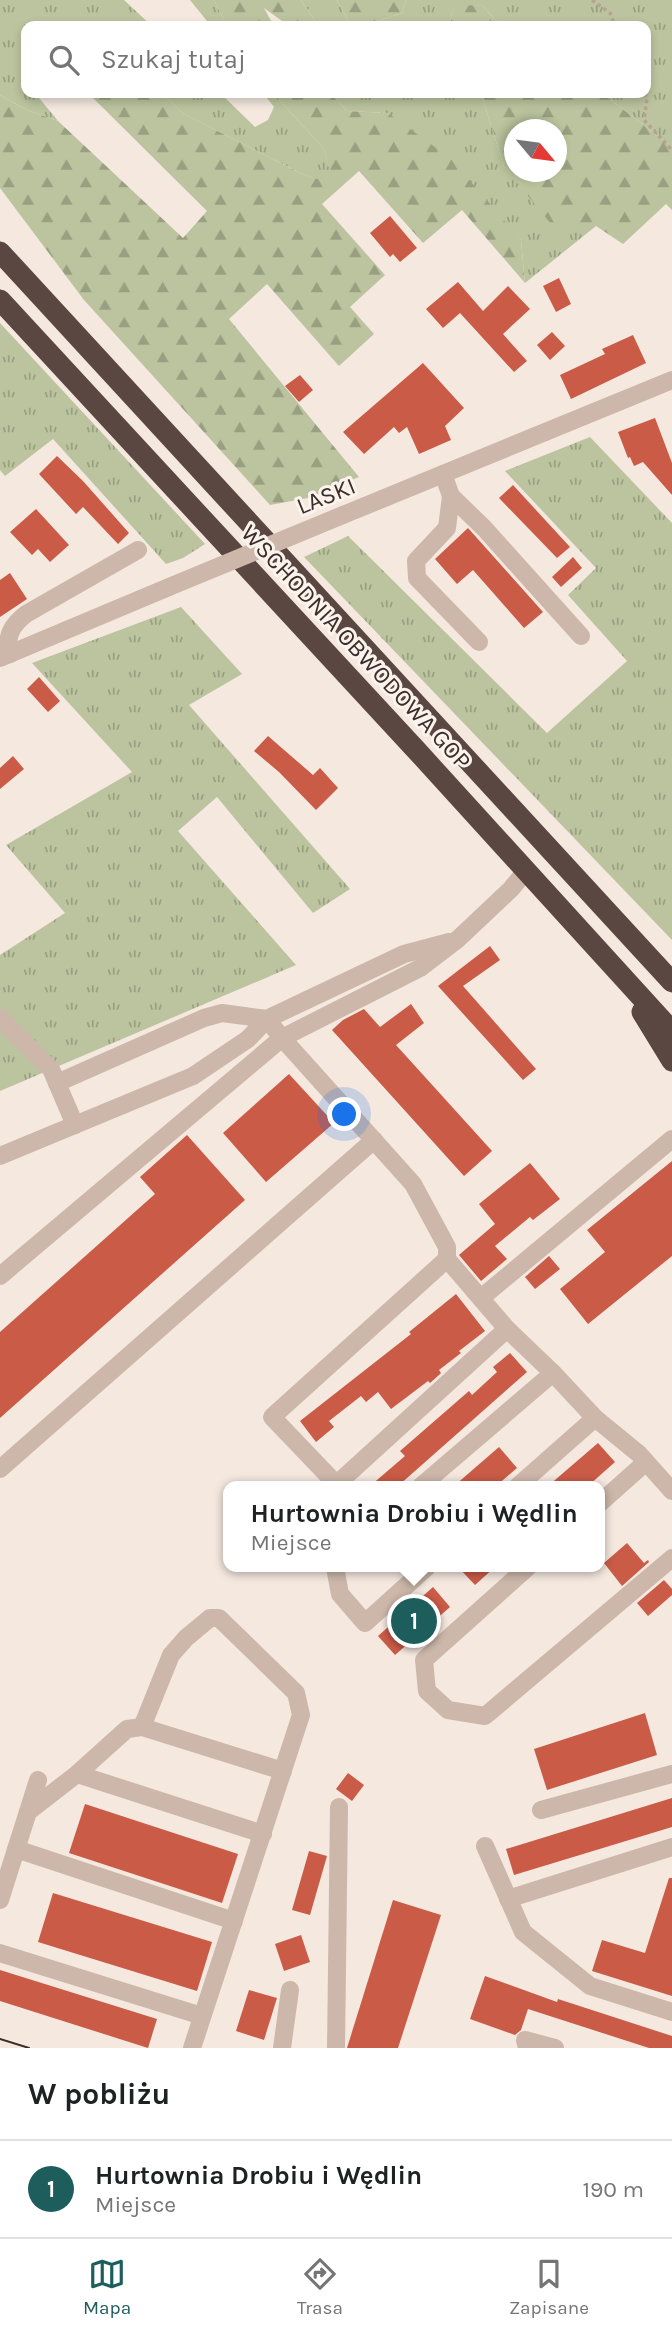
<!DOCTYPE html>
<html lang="pl">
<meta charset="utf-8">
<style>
body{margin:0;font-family:Karla,sans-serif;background:#f6f6f6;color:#202124}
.compass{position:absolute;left:504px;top:119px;width:63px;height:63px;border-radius:50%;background:#fff;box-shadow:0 4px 10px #0003;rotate:119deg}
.you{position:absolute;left:345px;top:1115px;width:24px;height:24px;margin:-18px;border:5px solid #fff;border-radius:50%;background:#1a73e8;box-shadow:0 0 0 10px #1a73e833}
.badge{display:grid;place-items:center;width:46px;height:46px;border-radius:50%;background:#1d5e5c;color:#fff;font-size:23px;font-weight:700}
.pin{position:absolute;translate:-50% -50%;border:4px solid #fff;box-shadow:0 2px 7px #0006}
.popup{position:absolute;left:223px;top:1481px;width:382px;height:91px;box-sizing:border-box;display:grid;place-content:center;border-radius:14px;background:#fff;filter:drop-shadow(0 2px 5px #0005);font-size:23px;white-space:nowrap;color:#757577}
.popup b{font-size:26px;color:#202124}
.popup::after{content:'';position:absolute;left:50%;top:100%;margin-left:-14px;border:14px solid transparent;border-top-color:#fff}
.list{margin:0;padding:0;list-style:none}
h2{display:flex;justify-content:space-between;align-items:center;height:91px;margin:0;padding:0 28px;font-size:30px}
h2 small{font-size:23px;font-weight:400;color:#757577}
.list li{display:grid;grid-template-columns:46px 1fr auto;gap:21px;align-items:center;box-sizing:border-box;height:98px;padding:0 28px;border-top:2px solid #e0e0e0}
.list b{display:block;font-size:26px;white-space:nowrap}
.list p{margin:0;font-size:23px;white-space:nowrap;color:#757577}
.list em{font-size:23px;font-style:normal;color:#757577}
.icon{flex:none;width:38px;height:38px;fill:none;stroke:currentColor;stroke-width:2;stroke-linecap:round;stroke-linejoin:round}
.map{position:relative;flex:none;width:672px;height:2048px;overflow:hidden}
.search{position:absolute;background:#fff;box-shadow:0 4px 10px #0003;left:21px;right:21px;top:21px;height:77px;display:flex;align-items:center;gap:18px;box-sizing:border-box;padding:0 24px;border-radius:14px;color:#757577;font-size:26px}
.sheet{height:189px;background:#fff}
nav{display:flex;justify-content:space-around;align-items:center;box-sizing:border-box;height:98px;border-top:2px solid #e0e0e0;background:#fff;font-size:19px;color:#757577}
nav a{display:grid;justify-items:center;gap:4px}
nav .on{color:#1d5e5c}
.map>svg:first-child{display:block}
.grass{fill:url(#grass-tufts)}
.forest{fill:url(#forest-firs);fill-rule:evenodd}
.building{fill:#ca5b47}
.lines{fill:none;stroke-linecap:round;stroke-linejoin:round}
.path{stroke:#b9a194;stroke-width:3.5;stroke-dasharray:3.5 3.5;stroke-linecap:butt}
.minor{stroke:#cdb7aa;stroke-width:18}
.highway{stroke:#5b4741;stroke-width:21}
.tram{stroke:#3a2e2a;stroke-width:2}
.minor-bridge{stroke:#cdb7aa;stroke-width:18}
.labels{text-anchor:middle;stroke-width:6;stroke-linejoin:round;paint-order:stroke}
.street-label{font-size:24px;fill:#3a2e2a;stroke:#fbf3ec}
</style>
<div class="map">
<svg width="672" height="2048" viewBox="0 0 672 2048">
<defs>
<pattern id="grass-tufts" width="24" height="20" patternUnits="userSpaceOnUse" patternTransform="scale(1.75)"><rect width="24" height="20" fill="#bbc49e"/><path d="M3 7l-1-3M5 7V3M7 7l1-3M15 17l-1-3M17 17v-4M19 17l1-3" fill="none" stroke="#99a081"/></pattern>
<pattern id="forest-firs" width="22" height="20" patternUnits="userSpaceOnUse" patternTransform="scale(1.75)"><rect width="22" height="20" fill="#bbc49e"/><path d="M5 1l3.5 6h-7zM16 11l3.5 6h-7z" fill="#99a081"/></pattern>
</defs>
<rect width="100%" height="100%" fill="#f4e8df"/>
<!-- grass -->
<g class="grass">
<path d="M0,0h124l28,26h-126v67h9l23,28 -31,-11 -27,-15z"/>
<path d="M190,0h24l13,26h-16z"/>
<path d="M301,0h36l14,26h-36v-5z"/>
<path d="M406,0h266v147l-65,-50 -10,-4h49v-67h-145l-19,-21 -28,2 -4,14 2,5h-88l38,-13z"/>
<path d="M161,93h59l35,34 13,-7 6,-13 -11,-14h10l51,56 10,36 -32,-11 -118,-60z"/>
<path d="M330,93h151l23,74 92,59 -71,57 -4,-43 -133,-127 -41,-2z"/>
<path d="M0,323l205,221 -22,14 -17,6 -113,-125 -48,37 -5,-6z"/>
<path d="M590,437l82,86v417l-368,-383 44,-21 199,197 80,-72 -59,-66 28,-27 -91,-97z"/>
<path d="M181,607l61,67 -53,31 161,184 -37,24 -96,-116 -39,34 118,134 -296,126v-136l65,-42 -59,-68 126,-73 -100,-109z"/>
</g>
<!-- forest -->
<g class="forest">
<path d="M214,0h87l14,21v5h-26l-25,-18 10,18h-47z"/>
<path d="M337,0h69l-4,13 -38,13h-13z"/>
<path d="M482,5l19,21h-49l-2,-5 4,-15z"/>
<path d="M88,93h73l23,21 118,60 31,10 -9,-35 -51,-56h57l17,18 41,2 62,45 71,82 4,43 -63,-73 -39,33 -64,-72 -37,33 63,71 -35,32 24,27 -35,32 -72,-82 -38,35 130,158 -51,21 -38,7 -186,-205 -84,-112v-93l27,15 31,11 125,117 24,-27z"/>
<path d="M481,93h116l10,4 65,50v63l-6,-6 -43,40 -27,-18 -45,-2 -47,-57zM514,130h42v42h-42z"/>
</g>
<!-- building -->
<g class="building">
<path d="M390,216l27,32 -17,14 -7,-8 -3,3 -20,-24z"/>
<path d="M559,278l12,26 -15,8 -13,-26z"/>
<path d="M458,282l25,29 25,-25 22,23 -27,25 24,27 -13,11 -54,-59 -17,15 -17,-19z"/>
<path d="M552,332l13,14 -15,14 -13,-15z"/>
<path d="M633,335l13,28 -75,36 -11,-24 45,-21 -3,-5z"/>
<path d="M423,363l41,45 -19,18 6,14 -32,14 -12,-27 -8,6 -5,-6 -30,27 -21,-22z"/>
<path d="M300,375l13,15 -14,12 -14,-16z"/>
<path d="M655,418l17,45v32l-29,-33 -9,4 -4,-9 -2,1 -10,-26z"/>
<path d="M57,456l26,25 46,52 -11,11 -35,-37 -7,7 -37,-40z"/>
<path d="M513,485l57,62 -13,11 -58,-60z"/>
<path d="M36,509l33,36 -19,17 -12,-13 -6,6 -22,-23z"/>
<path d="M468,528l75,84 -19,16 -51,-58 -16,14 -22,-25z"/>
<path d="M573,557l9,11 -21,19 -9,-10z"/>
<path d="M10,573l17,26 -27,18v-37z"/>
<path d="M39,677l21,24 -12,11 -21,-23z"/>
<path d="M268,736l45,39 7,-7 18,20 -22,22 -37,-38 -25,-21z"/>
<path d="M13,756l11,13 -24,20v-21z"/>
<path d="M490,946l10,14 -37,26 73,83 -13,11 -85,-94z"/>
<path d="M411,1004l13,19 -28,22 96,106 -28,25 -132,-146 11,-10 21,-11 16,18z"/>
<path d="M289,1074l45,49 -68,59 -43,-49z"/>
<path d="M187,1135l58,65 -245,218v-86l155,-138 -15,-17z"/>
<path d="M672,1161v95l-84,68 -28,-35 45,-37 -18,-22z"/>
<path d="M530,1163l30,36 -27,21 -3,-3 -35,29 12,13 -26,22 -22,-26 36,-31 -16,-20z"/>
<path d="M549,1256l11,13 -25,20 -10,-12z"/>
<path d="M456,1294l29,37 -26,20 2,2 -22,17 2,3 -2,2 -9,8 -2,-2 -37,28 -13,-17 -12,10 -5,-6 -32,25 5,6 -18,15 -16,-21 111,-87 -2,-2z"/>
<path d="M510,1353l17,19 -129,114h-28l35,-30 -5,-5 69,-60 3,4 25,-23 -4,-5z"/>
<path d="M598,1443l17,19 -27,24h-40z"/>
<path d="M499,1447l18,21 -21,18h-42z"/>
<path d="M627,1543l17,20 4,-3 1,2 -27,24 -18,-23z"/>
<path d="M458,1567h37l-20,18z"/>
<path d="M664,1580l8,9v6l-24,21 -11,-13z"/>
<path d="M433,1587l17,20 -55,48 -17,-19z"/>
<path d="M645,1713l12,42 -110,35 -13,-41z"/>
<path d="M348,1773l16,12 -12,16 -16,-12z"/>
<path d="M672,1798v29l-158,48 -8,-26z"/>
<path d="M85,1804l153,50 -16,49 -153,-50z"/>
<path d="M309,1851l18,5 -17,59 -18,-5z"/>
<path d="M669,1878h3v118l-80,-25 10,-31 43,13z"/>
<path d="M53,1893l159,49 -15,49 -159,-49z"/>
<path d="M393,1900l48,15 -43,133h-51z"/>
<path d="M301,1935l9,27 -26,9 -9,-27z"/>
<path d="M0,1970l157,49 -9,29 -148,-47z"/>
<path d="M485,1976l72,26 1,-3 114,37v12h-23l-121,-39 -7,21 -6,5 -45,-16z"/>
<path d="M249,1990l28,8 -13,42 -28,-9z"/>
</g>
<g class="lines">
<!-- path -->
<g class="path">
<path d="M592,0l18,13 5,13"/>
<path d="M645,93l2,6 -3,21 28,30"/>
</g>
<!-- minor -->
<g class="minor">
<path d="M443,474l8,22 -4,32 -31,33 1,17 62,64"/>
<path d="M451,496l33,32 97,108"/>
<path d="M343,515l329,-135"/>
<path d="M10,654c-5,-18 2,-29 16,-40l112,-64"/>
<path d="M0,658l169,-71"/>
<path d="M0,1018l51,51 24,56"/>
<path d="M57,1083l147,-65 18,-5 45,6 137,-65 45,-12"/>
<path d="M0,1156l193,-80 55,-37 19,-20 15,19 138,-70 38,-29 53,-50 14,-17"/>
<path d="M0,1276l282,-238 131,146 34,63v12l60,70 46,44 42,45 44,36 33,37"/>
<path d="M481,1298l191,-159"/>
<path d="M0,1469l374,-329"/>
<path d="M338,1483l169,-154"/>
<path d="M338,1486l-66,-69 175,-158"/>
<path d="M421,1486l132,-113"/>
<path d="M518,1486l77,-68"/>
<path d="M600,1503l46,-41"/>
<path d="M335,1567l5,27 25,29 62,-56"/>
<path d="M528,1567l-104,93 3,31 21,19 37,6 187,-158"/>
<path d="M142,1727l29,-72 15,-17 24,-20h9l77,75 5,22 -109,333"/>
<path d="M77,1774l186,60"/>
<path d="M541,1810l131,-36"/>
<path d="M28,1812l49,-38 50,-45 15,-2 141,44"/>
<path d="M485,1846l38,86 67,54 82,26"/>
<path d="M16,1849l218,72"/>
<path d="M508,1899l164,-52"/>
<path d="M0,1900l38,-120"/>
<path d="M0,1953l202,63"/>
<path d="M282,2048l8,-58"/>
<path d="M336,2048l3,-241"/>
<path d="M527,2048l-2,-8 30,8"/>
</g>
<!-- highway -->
<g class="highway">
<path d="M0,252l672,730"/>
<path d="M0,300l418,452 254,279"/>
<path d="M642,1012l30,49"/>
</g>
<!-- tram -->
<path class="tram" d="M0,2039l29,9"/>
<!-- minor-bridge -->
<path class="minor-bridge" d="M169,587l174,-72"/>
</g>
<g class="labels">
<!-- street labels -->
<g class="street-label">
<text transform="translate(326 496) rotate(-22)" y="8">LASKI</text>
<text transform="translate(356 647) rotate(47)" y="8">WSCHODNIA OBWODOWA GOP</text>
</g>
</g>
</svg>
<svg class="compass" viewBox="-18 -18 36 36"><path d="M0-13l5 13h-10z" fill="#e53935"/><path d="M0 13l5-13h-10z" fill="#757577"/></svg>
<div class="you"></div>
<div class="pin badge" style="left:414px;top:1621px">1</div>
<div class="popup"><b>Hurtownia Drobiu i Wędlin</b>Miejsce</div>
<div class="search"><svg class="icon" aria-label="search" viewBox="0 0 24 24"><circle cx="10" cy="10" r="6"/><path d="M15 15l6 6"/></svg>Szukaj tutaj</div>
</div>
<section class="sheet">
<h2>W pobliżu<small></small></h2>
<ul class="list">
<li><span class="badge">1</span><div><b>Hurtownia Drobiu i Wędlin</b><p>Miejsce</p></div><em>190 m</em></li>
</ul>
</section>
<nav>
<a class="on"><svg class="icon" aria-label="map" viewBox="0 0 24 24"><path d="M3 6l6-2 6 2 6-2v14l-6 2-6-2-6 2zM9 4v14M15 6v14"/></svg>Mapa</a>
<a><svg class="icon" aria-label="directions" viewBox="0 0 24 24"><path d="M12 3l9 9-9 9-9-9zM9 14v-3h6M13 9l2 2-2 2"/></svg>Trasa</a>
<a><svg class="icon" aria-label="saved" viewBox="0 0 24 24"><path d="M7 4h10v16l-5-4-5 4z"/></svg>Zapisane</a>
</nav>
